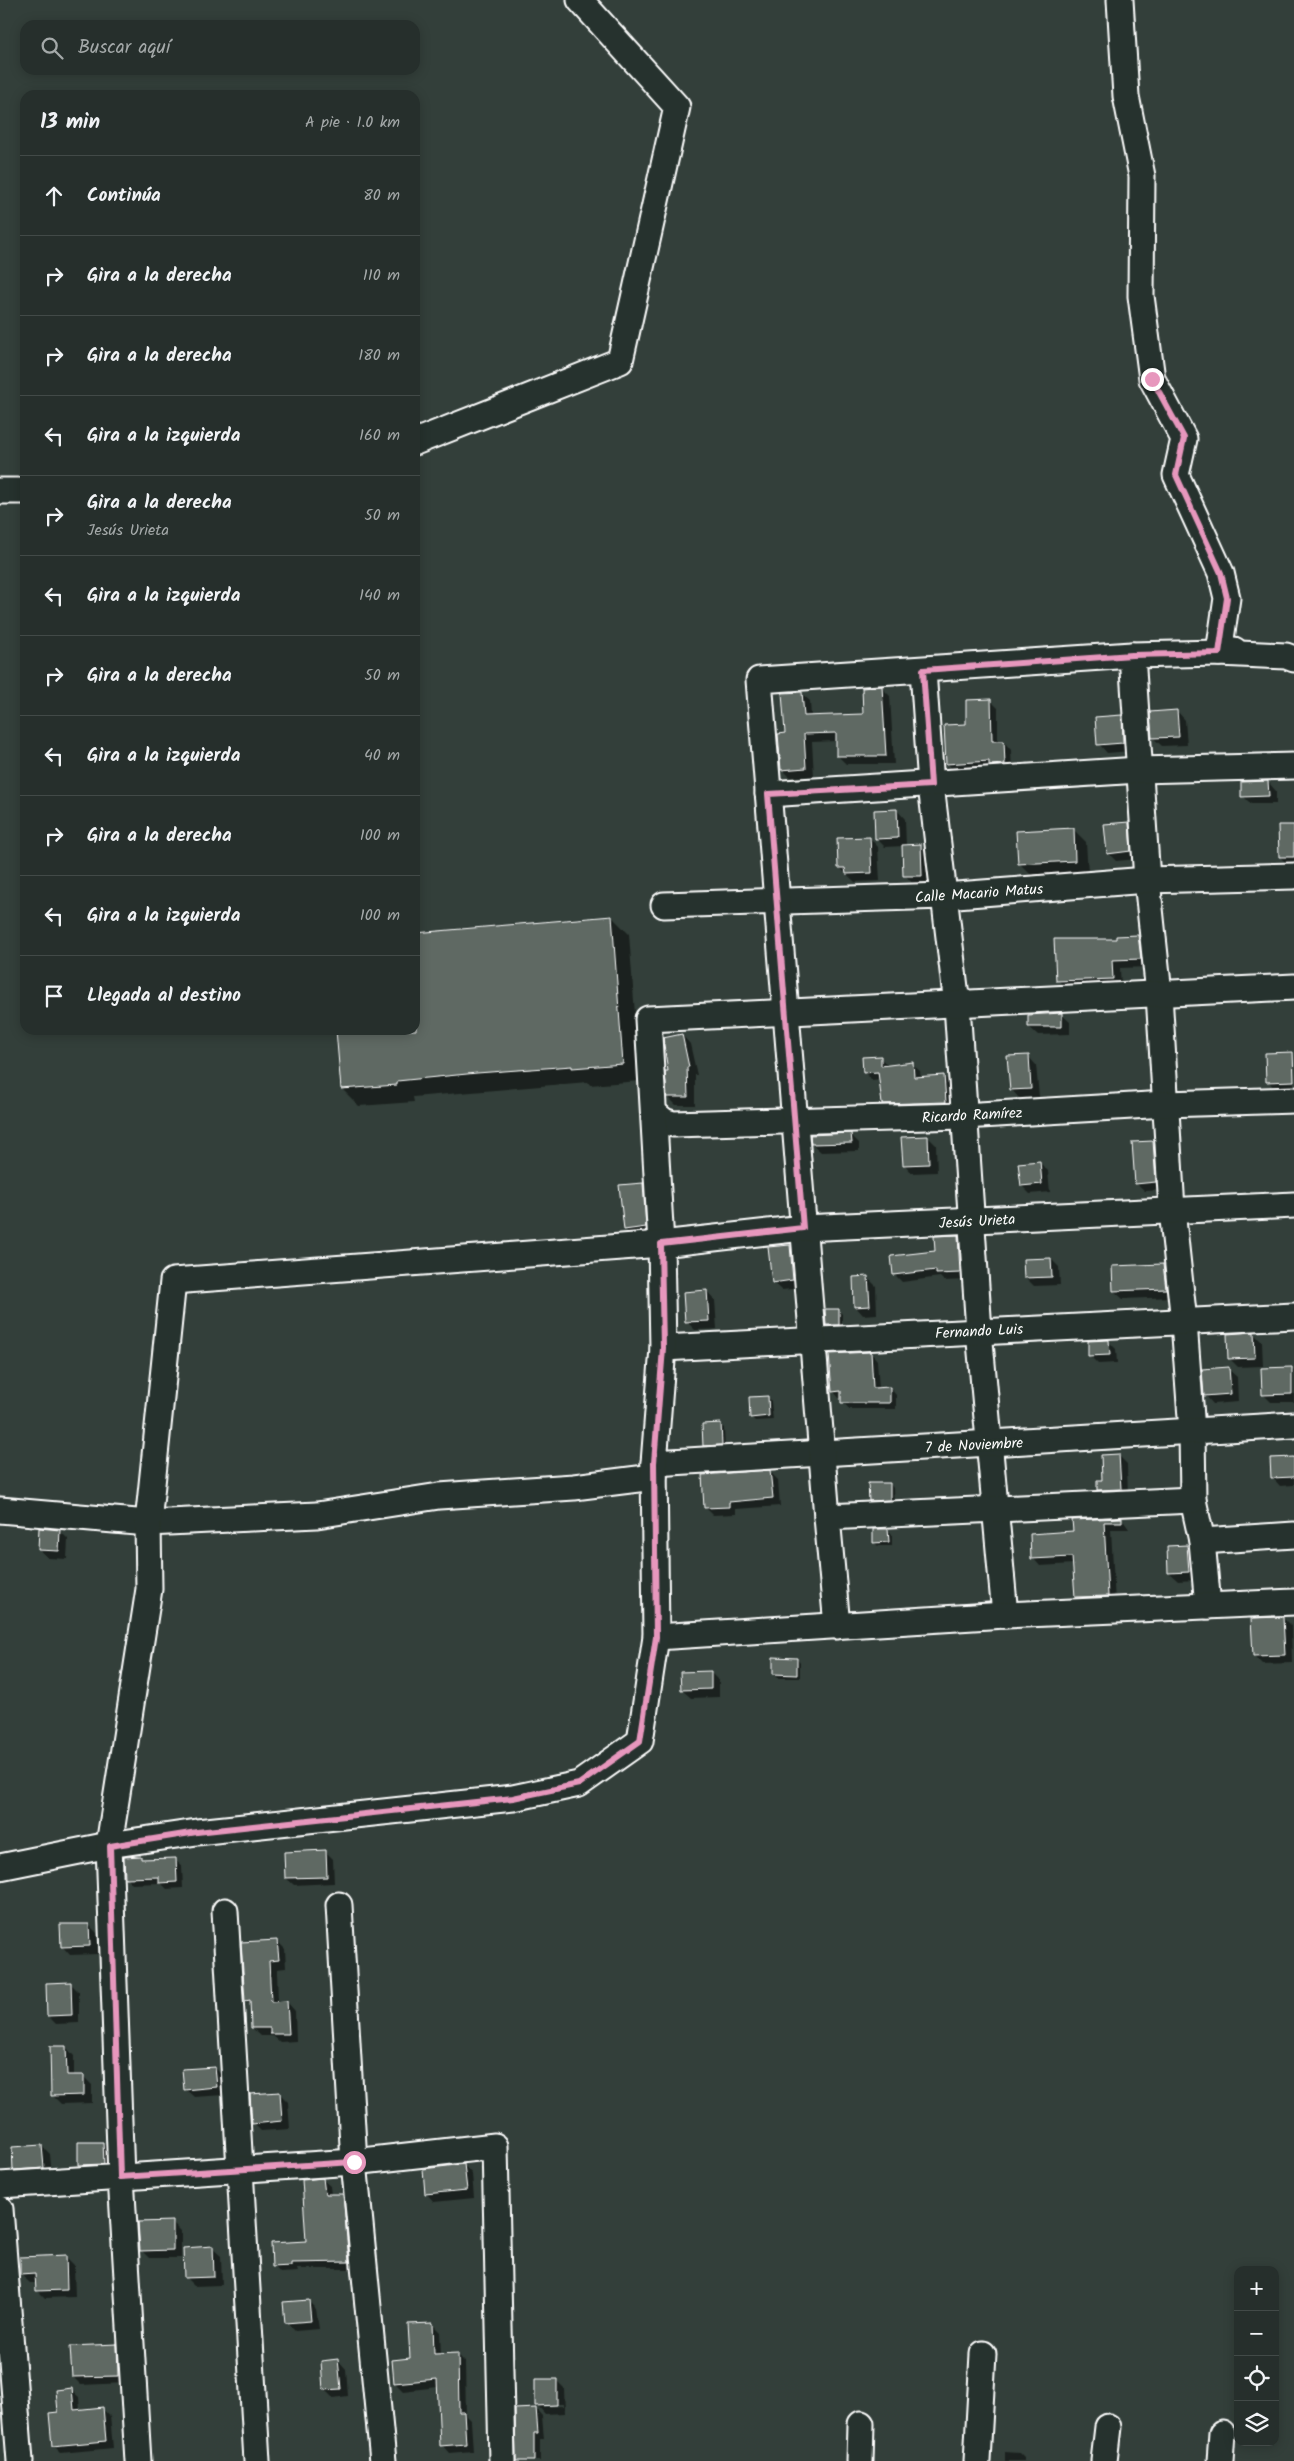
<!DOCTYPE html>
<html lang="es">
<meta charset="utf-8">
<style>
body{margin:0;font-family:Kalam,sans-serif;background:#2e3734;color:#f1f3f6}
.controls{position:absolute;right:15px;bottom:15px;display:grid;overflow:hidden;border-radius:10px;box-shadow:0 2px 12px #0003}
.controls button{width:45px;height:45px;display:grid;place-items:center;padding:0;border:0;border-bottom:1px solid #424a48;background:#262f2c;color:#f1f3f6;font:25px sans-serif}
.stop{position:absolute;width:15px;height:15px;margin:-11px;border:4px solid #e797bd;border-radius:50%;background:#fff}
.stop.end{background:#e797bd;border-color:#fff;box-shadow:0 1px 5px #0008}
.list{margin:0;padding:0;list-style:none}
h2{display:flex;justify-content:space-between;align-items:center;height:65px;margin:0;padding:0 20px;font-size:21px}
h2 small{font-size:16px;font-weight:400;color:#a4a9a9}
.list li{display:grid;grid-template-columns:32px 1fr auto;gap:15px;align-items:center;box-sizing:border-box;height:80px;padding:0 20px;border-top:1px solid #424a48}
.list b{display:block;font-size:19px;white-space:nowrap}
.list p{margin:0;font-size:16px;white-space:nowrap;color:#a4a9a9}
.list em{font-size:16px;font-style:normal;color:#a4a9a9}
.icon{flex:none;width:28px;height:28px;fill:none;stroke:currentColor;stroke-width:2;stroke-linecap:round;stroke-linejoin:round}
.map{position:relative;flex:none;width:1294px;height:2461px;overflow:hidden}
.search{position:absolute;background:#262f2c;box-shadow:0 2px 12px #0003;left:20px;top:20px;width:400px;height:55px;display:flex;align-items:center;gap:12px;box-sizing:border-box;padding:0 18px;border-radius:15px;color:#a4a9a9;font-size:19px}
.panel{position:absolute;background:#262f2c;box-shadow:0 2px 12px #0003;left:20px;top:90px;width:400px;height:945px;border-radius:15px}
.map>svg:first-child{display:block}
.shadow{fill:#0007;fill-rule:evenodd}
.building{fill:#5f6964;stroke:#fff}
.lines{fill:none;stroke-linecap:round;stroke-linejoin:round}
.minor-casing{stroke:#fff;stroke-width:29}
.minor{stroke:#26332d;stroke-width:25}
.route{stroke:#e797bd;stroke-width:6}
.labels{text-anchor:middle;stroke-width:5;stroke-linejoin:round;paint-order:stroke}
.street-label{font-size:15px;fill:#fff;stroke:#26332d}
</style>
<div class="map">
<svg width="1294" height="2461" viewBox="0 0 1294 2461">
<rect width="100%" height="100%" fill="#333f3a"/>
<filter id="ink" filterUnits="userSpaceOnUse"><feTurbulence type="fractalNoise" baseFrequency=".02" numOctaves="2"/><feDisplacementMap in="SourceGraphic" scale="10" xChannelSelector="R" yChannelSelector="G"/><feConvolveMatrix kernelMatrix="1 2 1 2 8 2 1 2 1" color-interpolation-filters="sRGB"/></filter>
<g filter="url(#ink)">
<!-- shadow -->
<g class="shadow">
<path d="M881,687l9,9 4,68h-48l-9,-9v-14l-25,1 2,34 -24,1 -8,-8 4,-34 15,-42 9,8 1,16 53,-2z"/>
<path d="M991,701l7,7v35l6,-1 7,8 1,21h-58l-7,-8 20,-38z"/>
<path d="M1177,711l8,9 2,25 -25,1 -9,-8z"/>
<path d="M1121,716l8,8 2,27 -24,2 -8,-9z"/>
<path d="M1268,782l8,9v13h-25l-8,-8z"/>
<path d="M897,810l8,9 1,27 14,-1 8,9 2,29 -17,1 -8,-9 -1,-29 -19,1 -8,-8z"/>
<path d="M1128,823l9,8 1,28 -22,2 -8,-8z"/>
<path d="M1294,826v39h-6l-8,-8z"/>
<path d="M1073,829l13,13 2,31 -56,3 -13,-13z"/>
<path d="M870,838l8,9 2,34 -25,1 -16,-15z"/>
<path d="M612,917l17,17 11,147 -50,4 -2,-3 -175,15 1,5 -55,4 -17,-17 -4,-59h77v-97z"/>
<path d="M1138,937l8,8 3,22 -29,1 1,19 -55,2 -8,-9 -2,-40h62z"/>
<path d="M1061,1014l9,8v12l-32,1 -9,-8z"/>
<path d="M682,1035l8,9 7,31h-2v30h-19l-8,-8 1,-25z"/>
<path d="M1293,1053l1,36 -18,1 -8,-9z"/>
<path d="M1028,1056l8,9 3,32 -20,1 -8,-9z"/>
<path d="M880,1058l8,7 24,-1 8,7 1,6 23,-1 8,8 1,25 -62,2 -8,-8 -2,-24 -9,1 -8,-8z"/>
<path d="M851,1135l8,8v8l-38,1 -9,-8z"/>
<path d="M928,1137l8,8 1,27 -25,1 -8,-9z"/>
<path d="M1153,1142l8,8 3,40 -19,1 -9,-8z"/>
<path d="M1039,1162l9,9 2,21 -20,2 -8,-8z"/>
<path d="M643,1184l8,8 2,43 -20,2 -8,-8z"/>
<path d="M958,1236l7,8 2,36 -23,1 -4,-4 -38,5 -8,-8 42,-22z"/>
<path d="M790,1246l8,8 3,34 -19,2 -9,-8z"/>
<path d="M1051,1259l8,8 1,18 -26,1 -8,-8z"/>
<path d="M1163,1265l8,8 3,24 -51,2 -9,-8z"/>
<path d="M868,1278l8,8 1,28 -14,1 -8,-9z"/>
<path d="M707,1291l8,9 2,29 -22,1 -8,-8z"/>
<path d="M838,1310l4,4v14l-11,1 -4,-4z"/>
<path d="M1254,1334l8,8 1,24 -25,1 -8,-8z"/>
<path d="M1108,1341l8,8 1,14 -19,1 -8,-8 -1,-14z"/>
<path d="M871,1353l6,7 2,29 11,-1 6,7v14h-47l-6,-7v-4h-4l-6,-7z"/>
<path d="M1291,1368l3,3v31h-23l-8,-8z"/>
<path d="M1228,1369l9,8 1,25 -25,2 -8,-9z"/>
<path d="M768,1397l3,4 2,19 -18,1 -4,-4z"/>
<path d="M720,1425l4,3 1,20 -17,1 -3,-4z"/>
<path d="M1118,1455l9,9 1,33 -22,1 -8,-8z"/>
<path d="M1294,1458v27l-14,1 -8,-9z"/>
<path d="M770,1472l8,8 2,26 -44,3v5l-23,1 -8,-8z"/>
<path d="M890,1484l3,4 1,15 -20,1 -4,-4z"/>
<path d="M1122,1519l7,10h-18l4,74 -32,1 -7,-7 -2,-33 -34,2 -7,-8 41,-26v-11z"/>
<path d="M888,1530l4,4v12h-14l-4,-4z"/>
<path d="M60,1531l8,8 -1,20 -19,-1 -9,-8z"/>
<path d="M1187,1547l8,8 1,25 -18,1 -9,-8z"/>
<path d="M1283,1618l8,8 1,37 -30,1 -8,-8z"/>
<path d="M797,1659l3,4v15h-22l-4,-4z"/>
<path d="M710,1672l9,9v16l-28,1 -9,-8z"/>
<path d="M326,1852l7,7 1,24 -40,2 -8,-7z"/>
<path d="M141,1858l2,2h32l7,6 1,22 -16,1 -6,-6 -29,1 -6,-7z"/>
<path d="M89,1925l8,8 1,21 -28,1 -8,-9z"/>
<path d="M277,1941l8,8 1,19 -9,1 1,34 9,-1 8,9 1,30 -16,1 -7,-6h-12l-9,-8v-22l-6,-6z"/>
<path d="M70,1983l9,9v31l-23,1 -8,-8z"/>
<path d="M66,2047l8,9v21l9,-1 9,9v18l-31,1 -8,-8z"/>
<path d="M215,2068l8,8 1,19 -30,2 -9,-8z"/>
<path d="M280,2094l8,8 2,27 -29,2 -8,-8z"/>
<path d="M103,2143l8,8v21l-23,1 -9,-8z"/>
<path d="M42,2146l8,8 2,22 -29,2 -8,-9z"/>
<path d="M464,2165l8,9 2,24 -40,4 -8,-9z"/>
<path d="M323,2180l7,6 1,9h11l7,7 6,67h-58l1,3 -18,1 -6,-7 33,-24z"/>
<path d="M172,2222l9,9v27h-32l-8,-8z"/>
<path d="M212,2248l9,8 1,29 -28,1 -8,-8z"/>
<path d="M65,2256l9,9 1,32 -30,1 -8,-8 -1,-7h-6l-9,-8z"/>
<path d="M308,2301l8,8 3,20 -24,2 -8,-8z"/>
<path d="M432,2324l8,8 1,23h17l7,7 1,54 5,5 2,30 -24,2 -7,-8 -4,-58 -35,4 -8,-8 -2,-22 18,-1z"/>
<path d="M116,2345l8,9 2,29 -45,2 -8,-8z"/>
<path d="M338,2360l8,9 2,27 -15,2 -9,-9z"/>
<path d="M556,2380l8,8 1,25 -20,1 -8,-9zM543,2404h20v2l-20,1z"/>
<path d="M71,2390l8,7 1,14 22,-2 8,7 3,32 -52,5 -8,-8 6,-32z"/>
<path d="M536,2409l6,7 2,23h-4v22h-23z"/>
<path d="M1005,2452l15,1 4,4v4h-19z"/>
</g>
<!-- building -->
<g class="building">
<path d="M882,686l4,70h-50v-23l-32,1 2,34 -25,2 -3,-36 7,-1 -3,-40 20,-1 2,24 59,-2 -1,-26z"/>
<path d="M991,699l1,42h12l1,23 -16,1v-4l-43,3 -2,-39 22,-1v-24z"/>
<path d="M1177,710l2,27 -27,1 -2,-26z"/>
<path d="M1122,715l1,28 -26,2 -2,-28z"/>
<path d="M1268,781l1,15 -28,1v-15z"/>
<path d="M897,809l1,29 -23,1 -1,-29z"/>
<path d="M1129,822l2,29 -24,3 -3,-30z"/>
<path d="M1278,825h16v32h-15z"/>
<path d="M1074,828l1,33 -57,3 -2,-33z"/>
<path d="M870,837l2,36 -26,1 -1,-6h-7l-1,-30z"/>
<path d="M921,844l1,32h-19l-1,-31z"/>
<path d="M612,916l11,148 -51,4v-2l-95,7 -80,8v4l-56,4 -5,-59h80l-1,-97z"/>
<path d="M1138,935l3,24 -29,1 1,19 -57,2 -2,-42h62v-3z"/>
<path d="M1062,1013v14h-34v-12z"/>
<path d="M682,1034l7,33h-2l1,30h-21l-2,-26h3l-5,-33z"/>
<path d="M1293,1052l1,29 -28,1 -1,-29z"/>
<path d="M1029,1055l2,34 -21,1 -3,-34z"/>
<path d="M881,1056v10l32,-4 1,15 30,-2 2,27 -64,2 -4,-32 -15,1 -1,-16z"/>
<path d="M851,1133l1,10 -41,1 -1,-9z"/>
<path d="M928,1136l1,28 -26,1 -2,-28z"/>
<path d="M1153,1141l3,41 -21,2 -3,-42z"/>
<path d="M1040,1161l2,23 -21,2 -3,-23z"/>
<path d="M643,1183l3,44 -22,3 -5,-45z"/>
<path d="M958,1235l2,38 -24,1v-4l-43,5 -2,-19 44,-5 -1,-15z"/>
<path d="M790,1245l3,35 -21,3 -4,-36z"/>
<path d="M1051,1258l1,19 -28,1 -1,-19z"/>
<path d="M1163,1264l3,25 -53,2 -1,-25z"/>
<path d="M868,1276l2,30 -16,1 -1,-30z"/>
<path d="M707,1290l2,31 -24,1 -2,-30z"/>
<path d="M825,1309h14v16h-13z"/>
<path d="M1254,1332l1,26 -27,1 -1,-25z"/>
<path d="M1109,1340l1,15 -22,1v-15z"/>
<path d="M871,1352l2,36 17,-1v16h-49v-12l-9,1 -3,-38z"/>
<path d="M1229,1367l2,27 -27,2 -2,-27z"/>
<path d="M1292,1367v27l-30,1 -1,-27z"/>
<path d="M768,1396l1,20 -19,2 -1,-21z"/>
<path d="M721,1423l1,22 -19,1 -1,-22z"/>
<path d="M1119,1454l2,35 -24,1v-10h5l-1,-25z"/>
<path d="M1294,1457v20l-23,1 -1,-20z"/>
<path d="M770,1470l3,28 -44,4v5l-25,1 -2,-33z"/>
<path d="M868,1483h22v17l-21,1z"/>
<path d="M1122,1518v4h-18l4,74 -33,1 -3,-40 -41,2 -1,-25 43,-3 -1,-11z"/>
<path d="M39,1528l21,2 -1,21 -21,-1z"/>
<path d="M873,1529h15l1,13 -16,1z"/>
<path d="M1187,1545l2,27 -21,1 -1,-27z"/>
<path d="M1283,1617l2,38 -32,1 -2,-38z"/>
<path d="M773,1657l24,1v17l-24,-1z"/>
<path d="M711,1671v18l-30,1 -1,-18z"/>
<path d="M326,1850l1,27 -42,1 -1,-26z"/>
<path d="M141,1856v3l35,-1 1,24 -18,1v-6l-34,1 -1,-21z"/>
<path d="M60,1924h29l1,22 -29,1z"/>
<path d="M277,1940l2,20 -10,1 2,41 16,-1 2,33h-19v-6h-19l-1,-28 -5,1 -4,-59z"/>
<path d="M71,1982l1,33 -25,1 -1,-33z"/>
<path d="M50,2046h16l1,29h17v20l-33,1z"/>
<path d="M215,2067l2,20 -33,3 -2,-21z"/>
<path d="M280,2092l2,29 -30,3 -2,-30z"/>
<path d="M78,2142h25l1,22 -26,1z"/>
<path d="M42,2145l2,23 -31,2 -1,-23z"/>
<path d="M464,2164l3,26 -42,4 -2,-25z"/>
<path d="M323,2178l2,16h18l6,68 -58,1v3l-19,1 -1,-24 35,-2 -4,-61z"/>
<path d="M173,2221v29l-33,1 -2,-29z"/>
<path d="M213,2246l1,31 -30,1 -1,-30z"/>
<path d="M66,2255l1,35 -31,1 -1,-17 -15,1v-18z"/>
<path d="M309,2300l2,21 -26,2 -2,-21z"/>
<path d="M433,2323l1,31 24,-1 1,59h5l2,32 -26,2 -3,-67 -43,4 -2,-23 18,-2 -2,-34z"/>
<path d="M117,2344l1,32 -46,1 -2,-31z"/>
<path d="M338,2359l3,30 -18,1 -2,-29z"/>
<path d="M535,2379h22v26l-22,1z"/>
<path d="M72,2388l2,22 29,-3 3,34 -54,5 -3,-33 9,-1 -2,-22z"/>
<path d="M536,2408l2,25h-4v28h-18l-1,-52z"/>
</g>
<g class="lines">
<defs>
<g id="minor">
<path d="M1120,0l6,96 16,80 -1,120 11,83 32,60 -8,36 45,98 6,25 -8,55 15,-3"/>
<path d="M415,442l205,-81 57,-254 -97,-107"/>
<path d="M0,491h25"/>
<path d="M1132,655l15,225 12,114 13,216 12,112 8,109 1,69 9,41 6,65"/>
<path d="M923,670l8,115 26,220 22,326 26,284"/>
<path d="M768,794l371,-24 155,-4"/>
<path d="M664,905l280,-9 203,-16 147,-4"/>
<path d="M654,1113l10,8 9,3 290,-8 203,-12 128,-4"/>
<path d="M663,1348l631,-32"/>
<path d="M654,1463l640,-38"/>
<path d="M0,1510l148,13 169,-8 122,-19 135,-9 80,-10"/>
<path d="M827,1517l-68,-837 373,-25 87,-2 67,3 8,3"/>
<path d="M1202,1541l92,-6"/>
<path d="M837,1626l-10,-109 366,-17"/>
<path d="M656,1637l349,-22 289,-13"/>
<path d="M0,1867l109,-22 88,-13 316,-34 66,-14 61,-43 16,-104 -2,-174 9,-115 -2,-104 -13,-225 646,-32"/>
<path d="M339,1905l15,257 29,299"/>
<path d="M225,1911l32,550"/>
<path d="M0,2185l354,-23 141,-16 7,315"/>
<path d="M0,2209l20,252"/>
<path d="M138,2461l-17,-284 -12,-332 40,-256 -1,-66 25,-242 488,-37 142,-16 491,-23"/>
<path d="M860,2461l1,-37"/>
<path d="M977,2461l6,-107"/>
<path d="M1104,2461l4,-34"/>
<path d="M1220,2461l2,-28"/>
</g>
</defs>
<!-- minor casing -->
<use href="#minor" class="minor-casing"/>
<!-- minor -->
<use href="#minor" class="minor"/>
</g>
</g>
<g class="lines" filter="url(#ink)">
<!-- route -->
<path class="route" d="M354,2162l-234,15 -10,-331 87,-14 316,-34 66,-14 61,-43 16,-104 -2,-174 9,-115 -2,-104 142,-16 -35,-434 163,-9 -8,-115 209,-15 87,-2 8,-55 -6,-25 -45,-98 8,-37 -32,-59"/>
</g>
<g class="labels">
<!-- street labels -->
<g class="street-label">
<text transform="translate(979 893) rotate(-4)" y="5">Calle Macario Matus</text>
<text transform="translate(972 1115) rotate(-3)" y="5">Ricardo Ramírez</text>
<text transform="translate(977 1221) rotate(-3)" y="5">Jesús Urieta</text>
<text transform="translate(979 1331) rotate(-3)" y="5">Fernando Luis</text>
<text transform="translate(974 1445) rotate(-3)" y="5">7 de Noviembre</text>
</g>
</g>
</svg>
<div class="controls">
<button>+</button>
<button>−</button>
<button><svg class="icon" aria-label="locate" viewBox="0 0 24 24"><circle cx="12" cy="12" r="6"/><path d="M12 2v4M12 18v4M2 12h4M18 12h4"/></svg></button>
<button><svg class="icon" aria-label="layers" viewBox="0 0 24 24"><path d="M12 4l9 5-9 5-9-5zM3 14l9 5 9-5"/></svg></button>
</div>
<div class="stop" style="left:354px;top:2162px"></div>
<div class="stop end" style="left:1152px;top:379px"></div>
<div class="search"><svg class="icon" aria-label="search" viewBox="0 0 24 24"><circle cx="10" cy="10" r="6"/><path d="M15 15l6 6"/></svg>Buscar aquí</div>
<section class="panel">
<h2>13 min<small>A pie · 1.0 km</small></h2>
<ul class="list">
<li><svg class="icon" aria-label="ahead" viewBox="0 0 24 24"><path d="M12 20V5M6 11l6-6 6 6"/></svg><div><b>Continúa</b></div><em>80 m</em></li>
<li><svg class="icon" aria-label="right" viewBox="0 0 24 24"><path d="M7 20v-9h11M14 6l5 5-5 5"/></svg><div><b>Gira a la derecha</b></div><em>110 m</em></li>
<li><svg class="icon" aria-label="right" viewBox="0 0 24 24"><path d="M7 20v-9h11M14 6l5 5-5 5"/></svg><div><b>Gira a la derecha</b></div><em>180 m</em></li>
<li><svg class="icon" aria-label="left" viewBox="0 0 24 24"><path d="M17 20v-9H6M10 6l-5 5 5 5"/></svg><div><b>Gira a la izquierda</b></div><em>160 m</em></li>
<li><svg class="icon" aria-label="right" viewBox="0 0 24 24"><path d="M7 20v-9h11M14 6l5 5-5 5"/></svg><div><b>Gira a la derecha</b><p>Jesús Urieta</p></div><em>50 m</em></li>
<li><svg class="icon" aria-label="left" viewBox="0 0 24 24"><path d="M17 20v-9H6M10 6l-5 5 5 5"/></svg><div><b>Gira a la izquierda</b></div><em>140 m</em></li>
<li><svg class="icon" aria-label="right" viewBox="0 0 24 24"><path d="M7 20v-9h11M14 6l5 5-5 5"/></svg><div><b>Gira a la derecha</b></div><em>50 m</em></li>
<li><svg class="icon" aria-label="left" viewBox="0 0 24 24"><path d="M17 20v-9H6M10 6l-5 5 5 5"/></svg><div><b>Gira a la izquierda</b></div><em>40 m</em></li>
<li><svg class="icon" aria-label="right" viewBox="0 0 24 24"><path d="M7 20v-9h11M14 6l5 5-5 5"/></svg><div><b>Gira a la derecha</b></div><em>100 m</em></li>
<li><svg class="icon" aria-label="left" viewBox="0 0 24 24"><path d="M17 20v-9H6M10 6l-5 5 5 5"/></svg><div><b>Gira a la izquierda</b></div><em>100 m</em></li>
<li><svg class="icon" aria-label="arrive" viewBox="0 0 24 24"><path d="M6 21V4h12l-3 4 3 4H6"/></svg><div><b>Llegada al destino</b></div></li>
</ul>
</section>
</div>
